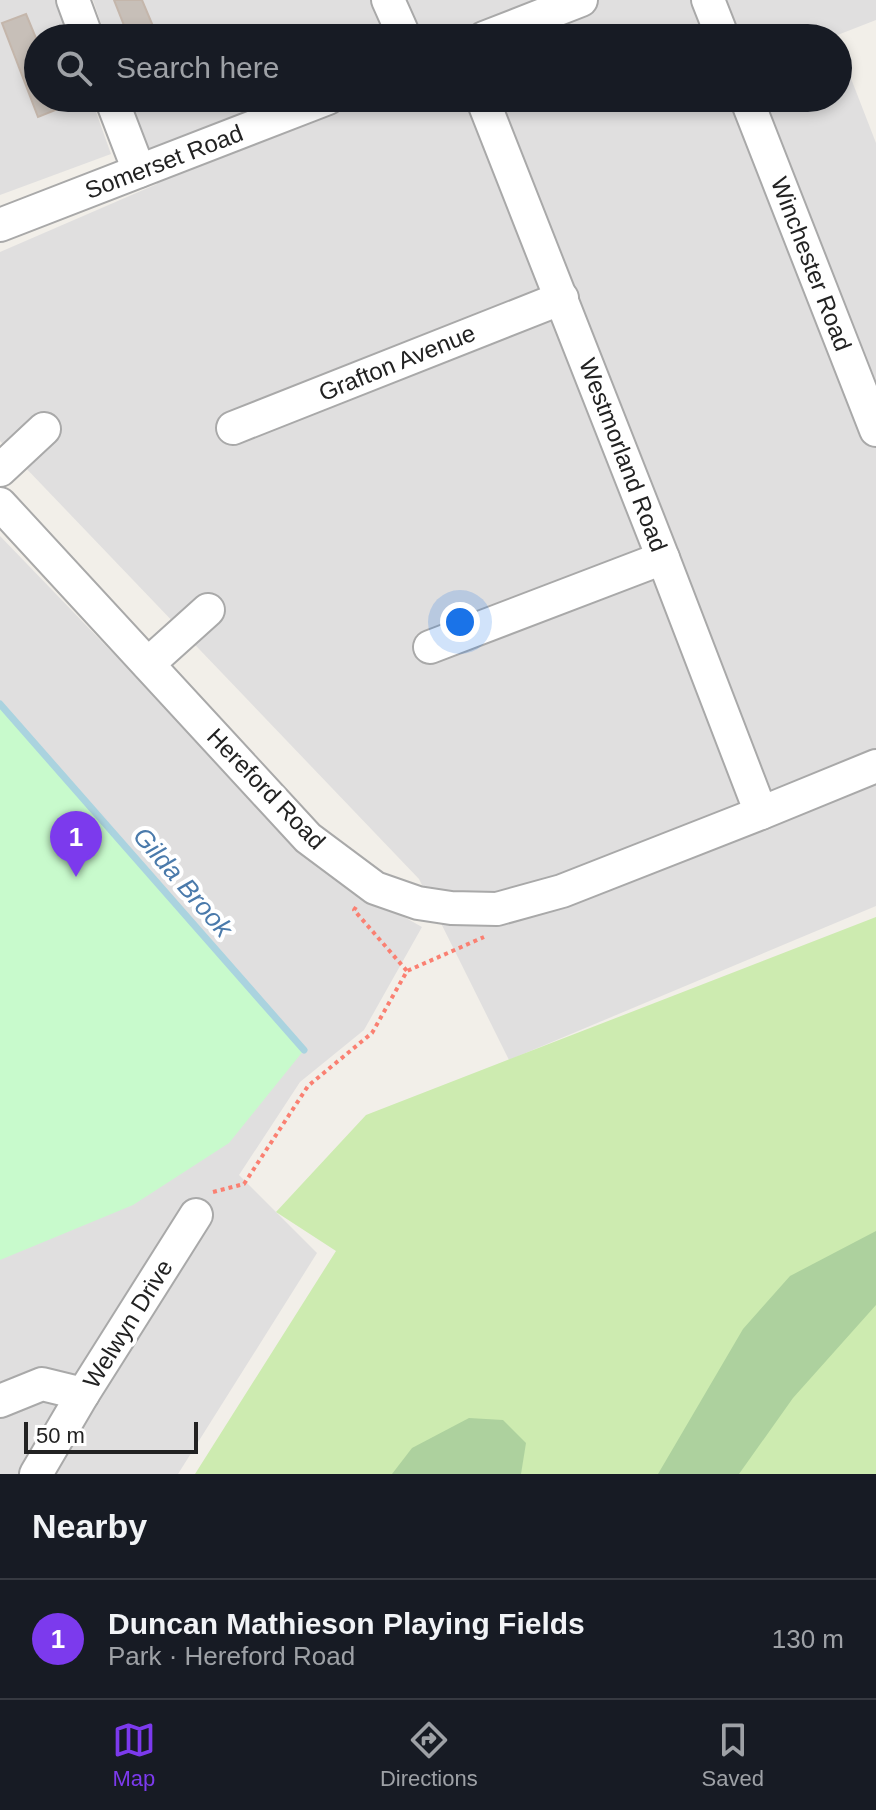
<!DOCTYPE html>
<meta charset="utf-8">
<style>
body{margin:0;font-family:Arial,sans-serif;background:#20242c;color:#f1f3f6}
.scale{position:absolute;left:24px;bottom:20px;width:174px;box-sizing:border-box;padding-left:8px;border:4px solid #222;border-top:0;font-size:22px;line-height:28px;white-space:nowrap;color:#222;-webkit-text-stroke:6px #fff;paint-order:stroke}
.you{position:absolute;left:460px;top:622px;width:28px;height:28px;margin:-20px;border:6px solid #fff;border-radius:50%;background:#1a73e8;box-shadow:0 0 0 12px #1a73e833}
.badge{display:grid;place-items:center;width:52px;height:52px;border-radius:50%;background:#7c3aed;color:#fff;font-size:26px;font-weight:700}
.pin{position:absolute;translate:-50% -66px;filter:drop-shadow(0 2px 4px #0008)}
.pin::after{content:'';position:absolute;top:42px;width:28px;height:24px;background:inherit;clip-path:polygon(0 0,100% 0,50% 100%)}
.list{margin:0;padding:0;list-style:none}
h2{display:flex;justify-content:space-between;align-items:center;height:104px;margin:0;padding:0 32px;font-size:34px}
h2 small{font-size:26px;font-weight:400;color:#9ea1a6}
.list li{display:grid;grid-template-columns:52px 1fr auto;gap:24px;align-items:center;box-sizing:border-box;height:120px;padding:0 32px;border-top:2px solid #363941}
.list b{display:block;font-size:30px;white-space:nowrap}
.list p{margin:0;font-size:26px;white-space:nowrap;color:#9ea1a6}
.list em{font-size:26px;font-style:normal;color:#9ea1a6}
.icon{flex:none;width:44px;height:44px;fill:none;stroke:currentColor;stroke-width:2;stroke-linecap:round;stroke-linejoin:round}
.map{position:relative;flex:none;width:876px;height:1474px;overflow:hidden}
.search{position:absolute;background:#171b24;box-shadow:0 4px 12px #0003;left:24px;right:24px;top:24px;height:88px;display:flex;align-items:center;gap:20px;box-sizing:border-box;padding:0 28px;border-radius:44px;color:#9ea1a6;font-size:30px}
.sheet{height:224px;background:#171b24}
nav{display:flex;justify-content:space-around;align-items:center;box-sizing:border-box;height:112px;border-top:2px solid #363941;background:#171b24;font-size:22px;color:#9ea1a6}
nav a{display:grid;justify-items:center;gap:4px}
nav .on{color:#7c3aed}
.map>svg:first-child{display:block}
.residential{fill:#e0dfdf}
.grass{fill:#cdebb0}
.forest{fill:#add19e}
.park{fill:#c8facc}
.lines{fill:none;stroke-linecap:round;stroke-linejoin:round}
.stream{stroke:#aad3df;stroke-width:7}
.building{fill:#c7bfb8;stroke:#c4b6ab;stroke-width:2}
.minor-casing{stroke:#a9a9a9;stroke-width:36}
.path{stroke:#fa8072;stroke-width:4;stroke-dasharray:4 4;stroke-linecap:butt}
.minor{stroke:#fff;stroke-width:32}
.labels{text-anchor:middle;stroke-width:8;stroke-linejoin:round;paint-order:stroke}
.street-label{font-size:24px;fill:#222;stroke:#fff}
.water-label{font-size:26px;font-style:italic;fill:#4a7aab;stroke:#fff}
</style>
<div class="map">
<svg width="876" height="1474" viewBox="0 0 876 1474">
<rect width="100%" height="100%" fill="#f2efe9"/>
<!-- residential -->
<g class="residential">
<path d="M0,0h56l13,38h-31v60h53l20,56 -111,41z"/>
<path d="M93,0h783v20l-41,16v2h-729z"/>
<path d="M838,45l38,98v763l-367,154 -90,-181 -419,-438v-189l157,-68 -30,-86h711z"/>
<path d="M0,536l324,336 98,55 -58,103 -64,52 -61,93 78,78 -139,221h-178z"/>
</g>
<!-- grass -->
<path class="grass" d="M876,917v557h-681l141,-223 -60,-39 90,-97z"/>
<!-- forest -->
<g class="forest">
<path d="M876,1231v74l-83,93 -54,76h-81l85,-145 47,-53z"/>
<path d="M469,1418l34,2 23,23 -5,31h-129l20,-26z"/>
</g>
<!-- park -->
<path class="park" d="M0,704l304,346 -75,93 -96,62 -133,55z"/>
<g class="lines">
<!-- stream -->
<path class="stream" d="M0,704l304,346"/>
</g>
<!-- building -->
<g class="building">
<path d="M114,0h28l16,38h-29z"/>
<path d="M26,14l12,29v55h21l4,9 -25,10 -36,-94z"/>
</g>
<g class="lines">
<defs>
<g id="minor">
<path d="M73,0l14,38"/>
<path d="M388,0l17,38"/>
<path d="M708,0l15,38"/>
<path d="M484,38l97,-38"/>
<path d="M111,98l28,73"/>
<path d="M482,98l181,460 98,255"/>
<path d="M746,98l130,332"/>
<path d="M0,225l328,-127"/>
<path d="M233,428l329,-130"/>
<path d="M0,470l44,-41"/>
<path d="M0,504l308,334 67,50 43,15 33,5 46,1 65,-18 199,-78 115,-47"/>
<path d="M430,647l233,-89"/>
<path d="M148,664l60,-54"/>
<path d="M0,1401l42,-17 41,10"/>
<path d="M36,1474l47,-80 113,-179"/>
</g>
</defs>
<!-- minor casing -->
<use href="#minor" class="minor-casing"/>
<!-- path -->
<g class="path">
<path d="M356,907l-2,3 53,61"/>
<path d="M213,1192l31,-8 64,-98 64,-53 35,-62 77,-34"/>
</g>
<!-- minor -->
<use href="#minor" class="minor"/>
</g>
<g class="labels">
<!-- street labels -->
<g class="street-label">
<text transform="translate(164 162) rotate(-21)" y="8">Somerset Road</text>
<text transform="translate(811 264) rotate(69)" y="8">Winchester Road</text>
<text transform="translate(397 363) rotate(-22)" y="8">Grafton Avenue</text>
<text transform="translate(623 455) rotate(69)" y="8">Westmorland Road</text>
<text transform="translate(266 789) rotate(46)" y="8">Hereford Road</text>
<text transform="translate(128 1324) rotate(-58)" y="8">Welwyn Drive</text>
</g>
<!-- water labels -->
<g class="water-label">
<text transform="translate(183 882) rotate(49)" y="9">Gilda Brook</text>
</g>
</g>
</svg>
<div class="scale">50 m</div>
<div class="you"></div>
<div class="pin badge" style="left:76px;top:877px">1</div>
<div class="search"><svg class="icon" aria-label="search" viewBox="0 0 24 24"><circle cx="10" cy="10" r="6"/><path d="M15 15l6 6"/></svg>Search here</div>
</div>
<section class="sheet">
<h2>Nearby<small></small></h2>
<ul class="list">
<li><span class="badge">1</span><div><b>Duncan Mathieson Playing Fields</b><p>Park · Hereford Road</p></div><em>130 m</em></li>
</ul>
</section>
<nav>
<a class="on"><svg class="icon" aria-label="map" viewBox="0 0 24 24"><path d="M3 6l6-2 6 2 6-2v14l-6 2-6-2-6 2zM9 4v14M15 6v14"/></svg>Map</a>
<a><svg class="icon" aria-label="directions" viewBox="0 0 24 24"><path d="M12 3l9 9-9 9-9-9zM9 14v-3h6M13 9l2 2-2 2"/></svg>Directions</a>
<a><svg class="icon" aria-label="saved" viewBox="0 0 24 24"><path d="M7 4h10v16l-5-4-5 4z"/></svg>Saved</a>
</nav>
